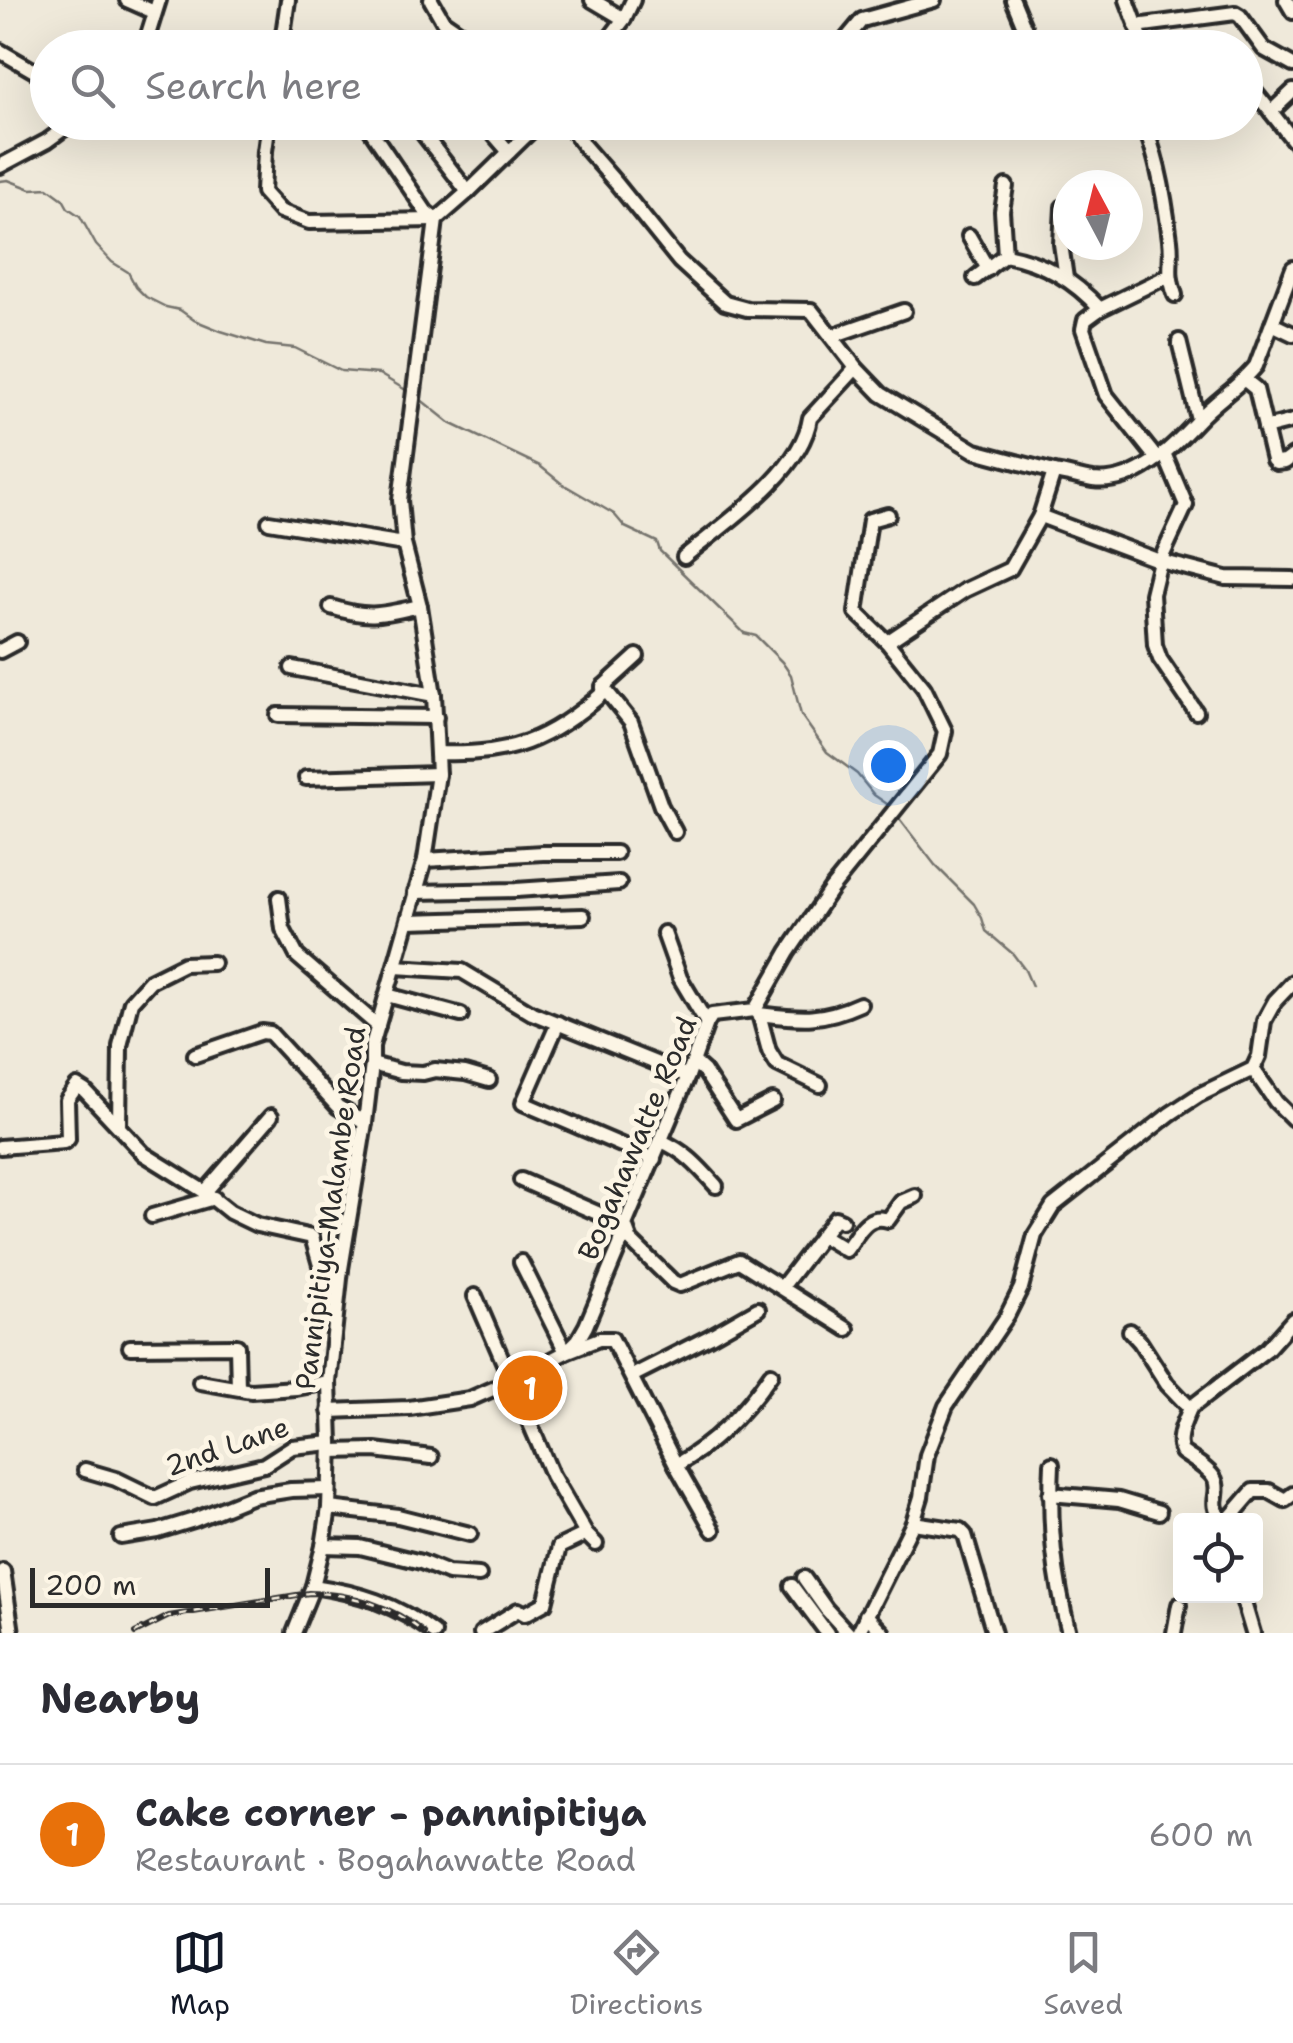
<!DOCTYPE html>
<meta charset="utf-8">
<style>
body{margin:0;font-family:"Shantell Sans",sans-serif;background:#f2f2f3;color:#2b2b33}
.controls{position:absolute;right:30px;bottom:30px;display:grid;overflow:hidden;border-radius:10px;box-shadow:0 10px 40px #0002}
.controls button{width:90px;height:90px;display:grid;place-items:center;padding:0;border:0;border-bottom:2px solid #e1e1e2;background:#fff;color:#2b2b33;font:50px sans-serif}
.compass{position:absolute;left:1053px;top:170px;width:90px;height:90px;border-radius:50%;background:#fff;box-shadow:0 10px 40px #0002;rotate:353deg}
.scale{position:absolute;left:30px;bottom:25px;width:240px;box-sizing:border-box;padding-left:10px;border:5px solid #2b2b2b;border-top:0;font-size:28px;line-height:35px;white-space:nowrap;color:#2b2b2b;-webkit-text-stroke:8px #fcf5e5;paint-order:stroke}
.you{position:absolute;left:888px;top:765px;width:35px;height:35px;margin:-25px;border:8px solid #fff;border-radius:50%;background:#1a73e8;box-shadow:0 0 0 15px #1a73e833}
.badge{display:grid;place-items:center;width:65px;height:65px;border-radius:50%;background:#111827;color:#fff;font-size:32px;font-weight:700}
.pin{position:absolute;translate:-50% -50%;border:5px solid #fff;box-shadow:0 2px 10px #0006}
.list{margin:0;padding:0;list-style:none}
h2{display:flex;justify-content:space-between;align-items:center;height:130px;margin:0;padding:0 40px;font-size:42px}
h2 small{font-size:32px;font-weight:400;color:#7c7c81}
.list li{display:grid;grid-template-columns:65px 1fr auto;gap:30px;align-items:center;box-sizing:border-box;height:140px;padding:0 40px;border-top:2px solid #e1e1e2}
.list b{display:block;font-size:38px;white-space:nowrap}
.list p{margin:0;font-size:32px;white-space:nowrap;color:#7c7c81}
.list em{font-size:32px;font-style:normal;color:#7c7c81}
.icon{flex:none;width:55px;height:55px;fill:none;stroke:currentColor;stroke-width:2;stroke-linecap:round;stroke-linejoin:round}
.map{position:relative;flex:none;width:1293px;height:1633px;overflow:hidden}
.search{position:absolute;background:#fff;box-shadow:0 10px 40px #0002;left:30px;right:30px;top:30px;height:110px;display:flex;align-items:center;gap:25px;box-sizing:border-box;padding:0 35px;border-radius:55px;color:#7c7c81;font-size:38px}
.sheet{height:270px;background:#fff}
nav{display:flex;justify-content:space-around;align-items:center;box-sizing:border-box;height:140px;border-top:2px solid #e1e1e2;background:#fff;font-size:28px;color:#7c7c81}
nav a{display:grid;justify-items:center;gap:5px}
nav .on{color:#111827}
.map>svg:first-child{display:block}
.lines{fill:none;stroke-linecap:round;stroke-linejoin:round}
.stream{stroke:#75736d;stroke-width:2.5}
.minor-casing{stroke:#2b2b2b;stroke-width:20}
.minor{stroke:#fcf5e5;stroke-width:12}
.rail-casing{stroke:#2b2b2b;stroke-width:6}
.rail{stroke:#fcf5e5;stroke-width:2.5;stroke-dasharray:8;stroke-linecap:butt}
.labels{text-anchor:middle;stroke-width:10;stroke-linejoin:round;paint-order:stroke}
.street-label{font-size:28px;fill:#2b2b2b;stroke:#fcf5e5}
</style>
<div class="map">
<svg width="1293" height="1633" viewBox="0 0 1293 1633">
<rect width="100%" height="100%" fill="#efe9da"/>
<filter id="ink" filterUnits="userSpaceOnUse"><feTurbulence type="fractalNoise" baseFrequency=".01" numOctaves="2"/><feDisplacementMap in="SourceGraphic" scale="20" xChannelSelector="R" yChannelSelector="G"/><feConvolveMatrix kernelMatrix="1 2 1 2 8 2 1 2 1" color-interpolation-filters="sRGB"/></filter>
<g filter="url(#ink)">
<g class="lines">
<!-- stream -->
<g class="stream">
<path d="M0,181l8,-1 23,9 17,-1 15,11 5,9 12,8 16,29 16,17 16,10 8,15 10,10 20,10 14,3 14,10 27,11 45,14 29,3 46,23 38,3 25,15"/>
<path d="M420,399l30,24 90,43 21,17 53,31 11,13 32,15 3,9 74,72 10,10 12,3 26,26 9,13 10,40 26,37 30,22 17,21 16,11"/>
<path d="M898,817l37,48 39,39 8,14 4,13 27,23 12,16 7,16"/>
</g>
<defs>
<g id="minor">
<path d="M127,0l27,12"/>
<path d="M431,0l12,21 32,22"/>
<path d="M592,0l32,19"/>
<path d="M1013,0l14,34v14"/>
<path d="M1127,0l18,48"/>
<path d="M1286,0l7,12"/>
<path d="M1136,26l99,-13 5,3 24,33 29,16"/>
<path d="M144,48l15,-48"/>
<path d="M281,48l7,-48"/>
<path d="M602,48l22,-29 9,-19"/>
<path d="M845,48l2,-10 15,-18 72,-20"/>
<path d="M0,51l48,28"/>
<path d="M1246,81l25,31"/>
<path d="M1293,91l-22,21 22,28"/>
<path d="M269,122l-4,29 -2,41 17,19 29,11 127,-2"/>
<path d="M365,122l61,90 10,8"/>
<path d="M414,122l54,70"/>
<path d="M483,122l26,30"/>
<path d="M567,122l17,24 33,38 62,77 46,42 22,6 64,1 45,58 25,26 94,57 79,21"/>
<path d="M1142,122c15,29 24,85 28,118 3,23 -4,30 5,55"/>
<path d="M0,166l47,-25 26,-19"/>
<path d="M1063,207l-2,37 5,34"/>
<path d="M969,236l19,33"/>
<path d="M1005,255l-3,-44 4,-25"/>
<path d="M975,278l30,-23c38,7 69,25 95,54"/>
<path d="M1272,324l21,10"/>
<path d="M832,336l72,-25"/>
<path d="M1179,341l19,78"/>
<path d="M1245,380l11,9 17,71 3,3 9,-1 8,-6"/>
<path d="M1265,428l28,-7"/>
<path d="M1164,453l22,52 -26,56 -8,33 3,51 5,14 36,53"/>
<path d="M1157,459l-51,-64 -23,-66 2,-9 15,-11 68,-33"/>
<path d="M1040,516l120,45 66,17 67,1"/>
<path d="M269,522l135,22"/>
<path d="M684,557c40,-33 118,-85 126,-139l46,-50"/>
<path d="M331,607c38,12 50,8 89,-1"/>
<path d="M887,642l-31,-30 14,-92 18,-5"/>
<path d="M0,651l17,-9"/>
<path d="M292,668l142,27"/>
<path d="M603,687l28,35 30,84 14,26"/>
<path d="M278,715l158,2"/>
<path d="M437,753c72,3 112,-12 167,-61l-1,-5 34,-31"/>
<path d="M306,778l132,-4"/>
<path d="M425,860l118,-7h73"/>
<path d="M415,892l101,-2 103,-7"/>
<path d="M279,898l4,31 14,27 81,70"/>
<path d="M408,921l175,-5"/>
<path d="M664,933l16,45 27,45"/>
<path d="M395,967l67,4 70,42 156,63"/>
<path d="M387,995l74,20"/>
<path d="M755,1010l4,4c42,5 61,8 101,-10"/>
<path d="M759,1014l10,37 8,13 43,21"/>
<path d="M558,1023l-35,80 131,56"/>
<path d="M195,1055l67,-23 8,1 68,74 27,16"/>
<path d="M694,1062l10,9 32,49 37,-19"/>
<path d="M372,1064l29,8 22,1 12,-3 30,3 24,7"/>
<path d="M1253,1069l23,33 17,17"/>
<path d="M119,1126l1,-80 11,-44 19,-21 34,-17 29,-1"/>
<path d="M661,1141c24,10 38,26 55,45"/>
<path d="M0,1147l64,-5 4,-3 -1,-39 10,-14 8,5 59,63 61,38 25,20 27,13 55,12 8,28 5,4h16"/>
<path d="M521,1180l104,45 6,16 42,41 7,3 59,-24 108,68"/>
<path d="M205,1192l66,-76"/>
<path d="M152,1216l62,-18"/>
<path d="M821,1235l25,15c12,-16 20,-37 42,-30l13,-18 14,-6"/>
<path d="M521,1262l45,90 33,-13h13l64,126 37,65"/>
<path d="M782,1287l53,-69 7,3"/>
<path d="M475,1296l77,179 34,59 10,10"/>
<path d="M1130,1331l10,11 27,42 23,24c-5,13 -15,31 -8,44 9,7 28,17 33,28 6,15 -7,21 7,40"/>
<path d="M130,1347l107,-1 1,42"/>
<path d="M632,1376l77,-39 49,-28"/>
<path d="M200,1382l51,9 45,-3 33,-6"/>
<path d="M1190,1408l77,-59 26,-29"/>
<path d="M329,1411l80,-3 61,-9 41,-18 55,-29 12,-12 8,-14 34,-81 5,-20 63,-149 19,-53 5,-8 43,-5 33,-58 43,-63 109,-135 5,-23 -21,-43 -37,-46 78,-52 45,-21 30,-53 14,-44c13,2 26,6 39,8 43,5 78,-31 105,-60 18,-20 41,-33 58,-54l37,-98"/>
<path d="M331,1451l44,-1 56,7"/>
<path d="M1052,1464c-3,60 2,111 17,169"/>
<path d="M676,1465c38,-21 71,-56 95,-91"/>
<path d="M85,1470l31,9 39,19 35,-16 74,-17 28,-18 39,-4"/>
<path d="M1050,1494l69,6 40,12"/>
<path d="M329,1508l69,8 72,18"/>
<path d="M1228,1520l25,-29h16l16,9 8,-6"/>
<path d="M913,1523l47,7 5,5 29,98"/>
<path d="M121,1537l37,-6 36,-11 59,-24 38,-6 37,-1"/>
<path d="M323,1546l37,1 61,15 27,11 31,2"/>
<path d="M3,1571l9,62"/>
<path d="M804,1578l22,31 22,24"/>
<path d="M313,1586c46,7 83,18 121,47"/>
<path d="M792,1586l35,47"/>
<path d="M1242,1596l11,37"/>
<path d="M866,1615l17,18"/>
<path d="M294,1633l19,-47 10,-40 6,-38 2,-65 -2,-61 12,-113 24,-146 7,-59v-18l53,-186 13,-86 -4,-79 -14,-89 -16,-62 -4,-44 36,-280 32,-28 72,-70"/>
<path d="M481,1633l37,-23 7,4 20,-11 14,-56 27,-13"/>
<path d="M858,1633l55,-110 8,-26 6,-42 19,-49 61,-90 14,-28 14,-53 18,-29 117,-92 29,-19 54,-26 6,-13 5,-35 11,-20 18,-19"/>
<path d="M1174,1633l5,-28"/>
</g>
</defs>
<!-- minor casing -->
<use href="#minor" class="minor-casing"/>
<!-- minor -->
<use href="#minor" class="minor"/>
<defs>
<path id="rail" d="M135,1633l34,-17 140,-23c41,0 84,13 115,40"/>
</defs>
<!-- rail casing -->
<use href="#rail" class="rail-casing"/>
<!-- rail -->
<use href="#rail" class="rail"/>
</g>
</g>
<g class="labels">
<!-- street labels -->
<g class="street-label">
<text transform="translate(637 1138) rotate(-67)" y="10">Bogahawatte Road</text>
<text transform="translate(330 1208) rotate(-82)" y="10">Pannipitiya-Malambe Road</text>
<text transform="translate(227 1446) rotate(-19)" y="10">2nd Lane</text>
</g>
</g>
</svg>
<div class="controls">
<button><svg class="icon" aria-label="locate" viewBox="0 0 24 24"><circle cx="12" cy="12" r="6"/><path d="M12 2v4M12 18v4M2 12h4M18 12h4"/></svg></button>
</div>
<svg class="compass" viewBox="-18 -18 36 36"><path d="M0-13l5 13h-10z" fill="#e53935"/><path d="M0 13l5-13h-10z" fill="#7c7c81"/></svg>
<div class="scale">200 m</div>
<div class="you"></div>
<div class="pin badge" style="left:530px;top:1388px;background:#e8710a">1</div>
<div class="search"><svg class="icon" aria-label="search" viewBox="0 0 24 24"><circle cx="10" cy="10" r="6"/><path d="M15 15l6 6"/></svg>Search here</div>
</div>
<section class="sheet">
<h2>Nearby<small></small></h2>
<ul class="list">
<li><span class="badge" style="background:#e8710a">1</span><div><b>Cake corner - pannipitiya</b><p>Restaurant · Bogahawatte Road</p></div><em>600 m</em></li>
</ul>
</section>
<nav>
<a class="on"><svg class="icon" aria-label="map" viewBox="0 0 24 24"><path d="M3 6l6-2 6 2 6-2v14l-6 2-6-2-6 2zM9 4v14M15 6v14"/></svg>Map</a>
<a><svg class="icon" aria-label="directions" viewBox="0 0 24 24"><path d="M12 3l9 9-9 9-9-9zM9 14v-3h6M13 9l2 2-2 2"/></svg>Directions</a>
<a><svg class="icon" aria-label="saved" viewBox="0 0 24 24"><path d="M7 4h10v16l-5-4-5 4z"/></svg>Saved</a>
</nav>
